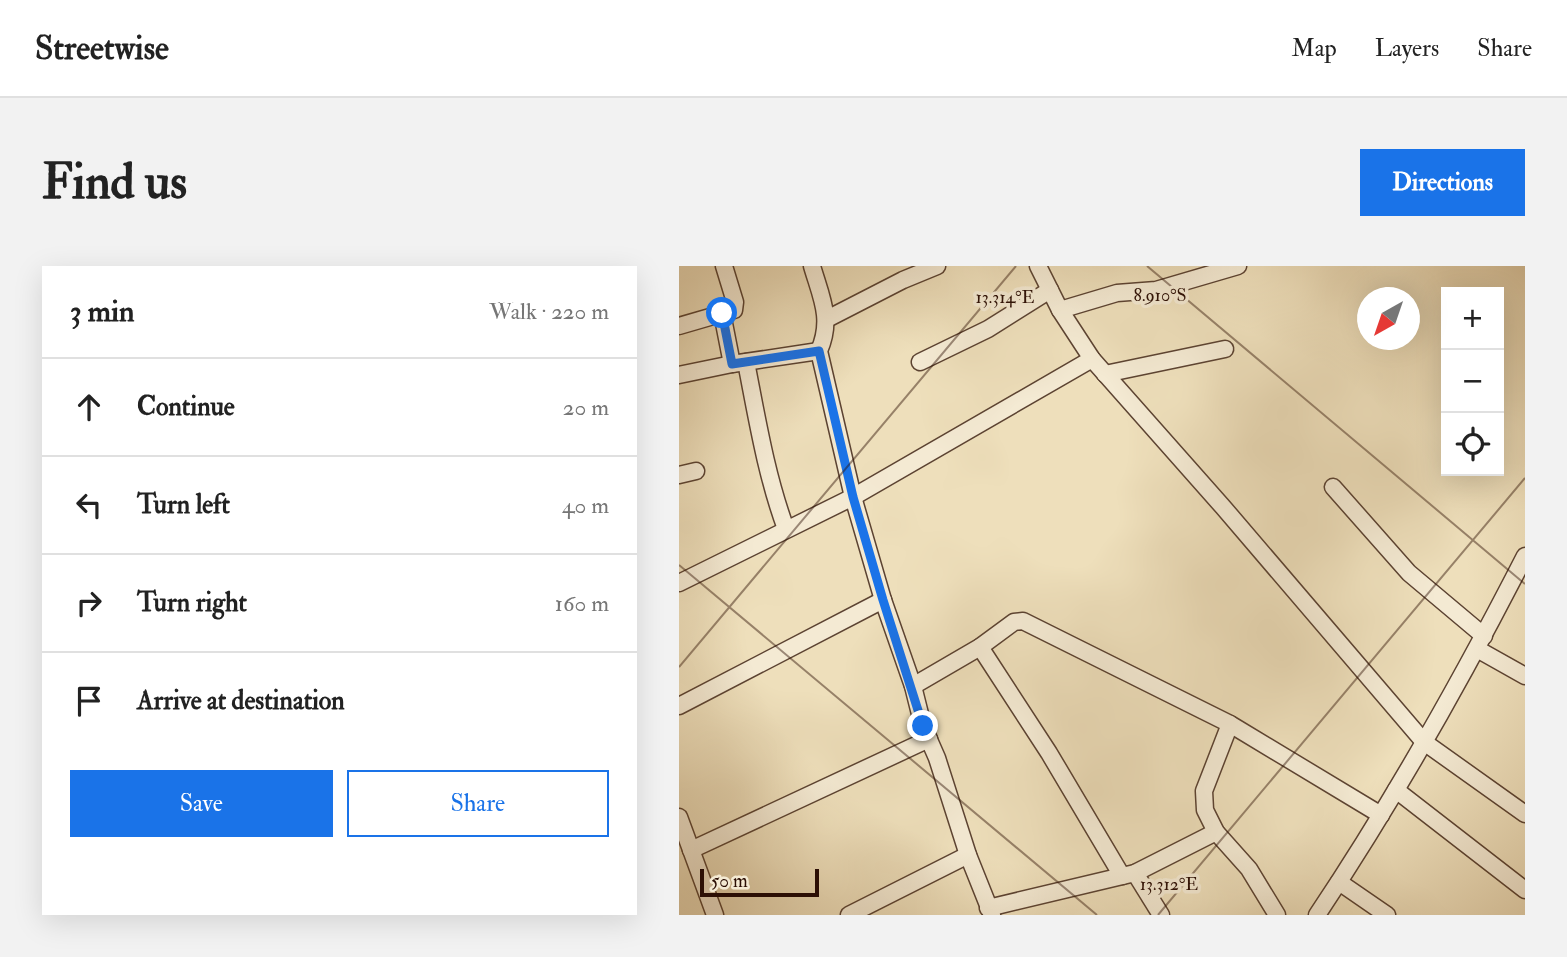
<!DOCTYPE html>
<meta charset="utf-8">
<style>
body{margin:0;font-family:"IM FELL Double Pica",serif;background:#f2f2f2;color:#222}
.controls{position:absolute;right:21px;top:21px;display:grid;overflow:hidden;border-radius:0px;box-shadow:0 7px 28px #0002}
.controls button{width:63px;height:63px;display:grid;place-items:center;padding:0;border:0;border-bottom:2px solid #e0e0e0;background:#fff;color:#222;font:35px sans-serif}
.compass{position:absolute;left:678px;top:21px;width:63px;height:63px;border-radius:50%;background:#fff;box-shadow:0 7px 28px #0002;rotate:220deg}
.scale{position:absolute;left:21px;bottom:18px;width:119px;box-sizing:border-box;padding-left:7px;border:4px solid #2c0f05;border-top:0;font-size:19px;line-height:24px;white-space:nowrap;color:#2c0f05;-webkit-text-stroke:5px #f4ead3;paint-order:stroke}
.stop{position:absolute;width:21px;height:21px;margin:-16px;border:5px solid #1a73e8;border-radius:50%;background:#fff}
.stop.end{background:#1a73e8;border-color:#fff;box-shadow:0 2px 7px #0008}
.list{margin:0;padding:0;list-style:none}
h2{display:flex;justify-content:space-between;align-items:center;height:91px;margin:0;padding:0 28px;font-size:30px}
h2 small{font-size:23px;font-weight:400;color:#767676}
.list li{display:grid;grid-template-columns:46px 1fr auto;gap:21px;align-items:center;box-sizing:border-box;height:98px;padding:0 28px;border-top:2px solid #e0e0e0}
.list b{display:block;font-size:26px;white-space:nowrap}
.list em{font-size:23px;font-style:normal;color:#767676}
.actions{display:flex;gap:14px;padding:21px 28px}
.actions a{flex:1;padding:16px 0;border:2px solid #1a73e8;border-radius:0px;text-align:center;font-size:24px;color:#1a73e8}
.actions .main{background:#1a73e8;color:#fff}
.icon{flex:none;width:38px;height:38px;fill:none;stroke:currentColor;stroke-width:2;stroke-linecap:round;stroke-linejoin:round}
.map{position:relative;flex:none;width:846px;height:649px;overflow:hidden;border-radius:0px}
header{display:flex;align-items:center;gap:42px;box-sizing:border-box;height:98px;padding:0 35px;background:#fff;border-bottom:2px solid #e0e0e0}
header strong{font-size:33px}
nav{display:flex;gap:38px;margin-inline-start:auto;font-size:24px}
.intro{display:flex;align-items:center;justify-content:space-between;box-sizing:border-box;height:168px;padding:0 42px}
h1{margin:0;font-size:49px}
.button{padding:18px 32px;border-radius:0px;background:#1a73e8;color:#fff;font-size:24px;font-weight:700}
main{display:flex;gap:42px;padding:0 42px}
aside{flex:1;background:#fff;border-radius:0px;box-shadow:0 7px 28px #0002}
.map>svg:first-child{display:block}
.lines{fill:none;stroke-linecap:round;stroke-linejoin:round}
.minor-casing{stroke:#5c4332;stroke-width:19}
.minor{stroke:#f4ead3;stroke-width:16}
.route{stroke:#1a73e8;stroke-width:9}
.ticks{fill:none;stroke:#2c0f05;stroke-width:2;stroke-opacity:0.45}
.ticks-label{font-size:18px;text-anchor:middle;fill:#2c0f05;stroke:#f4ead3;stroke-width:7;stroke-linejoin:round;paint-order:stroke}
</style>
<header>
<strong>Streetwise</strong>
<nav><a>Map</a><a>Layers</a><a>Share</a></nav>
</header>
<div class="intro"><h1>Find us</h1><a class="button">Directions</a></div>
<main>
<aside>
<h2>3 min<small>Walk · 220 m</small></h2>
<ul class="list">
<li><svg class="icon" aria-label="ahead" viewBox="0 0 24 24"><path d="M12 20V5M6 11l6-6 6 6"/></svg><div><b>Continue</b></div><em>20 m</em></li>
<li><svg class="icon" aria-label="left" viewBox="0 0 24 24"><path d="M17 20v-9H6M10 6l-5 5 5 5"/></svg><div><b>Turn left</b></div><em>40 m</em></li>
<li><svg class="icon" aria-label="right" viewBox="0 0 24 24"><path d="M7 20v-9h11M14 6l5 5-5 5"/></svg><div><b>Turn right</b></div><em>160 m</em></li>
<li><svg class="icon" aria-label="arrive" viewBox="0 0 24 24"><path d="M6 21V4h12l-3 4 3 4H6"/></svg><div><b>Arrive at destination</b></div></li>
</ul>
<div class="actions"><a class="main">Save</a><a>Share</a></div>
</aside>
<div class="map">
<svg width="846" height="649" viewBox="0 0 846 649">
<rect width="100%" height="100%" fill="#eedfbb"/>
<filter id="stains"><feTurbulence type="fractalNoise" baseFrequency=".00286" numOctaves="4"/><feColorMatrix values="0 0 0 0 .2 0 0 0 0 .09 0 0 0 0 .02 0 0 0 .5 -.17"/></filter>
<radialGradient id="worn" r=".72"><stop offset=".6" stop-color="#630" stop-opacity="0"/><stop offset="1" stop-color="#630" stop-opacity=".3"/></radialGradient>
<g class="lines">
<defs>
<g id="minor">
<path d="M133,0c9,31 21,53 7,85l34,146 30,103 30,86 10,40 14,32 31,97 24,60"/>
<path d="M359,0l22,44 32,49 131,148 201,235 101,72"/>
<path d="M381,44l57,-17 39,-3 82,-24"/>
<path d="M43,47l10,51"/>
<path d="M148,53l76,-39 34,-14"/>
<path d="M0,60l55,-16 1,-8 -11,-36"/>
<path d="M67,96c11,56 20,113 40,167"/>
<path d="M241,96l68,-33 62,-39"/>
<path d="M426,108l120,-25"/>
<path d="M0,109l53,-11 87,-13"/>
<path d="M0,209l17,-4"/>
<path d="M654,221l76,86 75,63"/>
<path d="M0,317l174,-86 239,-138"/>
<path d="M301,381l69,106 73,123"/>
<path d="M798,383l48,27"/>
<path d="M234,420l67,-39 34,-25 9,-1 207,103 151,91"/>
<path d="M0,440l204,-106"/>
<path d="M551,458l-26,67 1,19 11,22 33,37 28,46"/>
<path d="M717,524l129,100"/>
<path d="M0,551l36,98"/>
<path d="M12,584l238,-111"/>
<path d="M456,607l26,42"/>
<path d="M660,616l48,33"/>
<path d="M309,642l147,-35 81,-41"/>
<path d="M170,649l119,-60"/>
<path d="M638,649c77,-115 145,-236 208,-359"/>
</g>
</defs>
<!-- minor casing -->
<use href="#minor" class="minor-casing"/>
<!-- minor -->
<use href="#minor" class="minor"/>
</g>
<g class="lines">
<!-- route -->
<path class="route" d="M43,47l10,51 87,-13 34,146 30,103 40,126"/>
</g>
<!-- ticks -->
<path class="ticks" d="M468,0l378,318M0,299l418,350M0,401l337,-401M479,649l367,-437"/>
<g class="ticks-label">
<text x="481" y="35">8.910°S</text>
<text x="326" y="37">13.314°E</text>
<text x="490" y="624">13.312°E</text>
</g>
<rect width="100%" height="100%" filter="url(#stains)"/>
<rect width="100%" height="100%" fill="url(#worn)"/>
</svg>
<div class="controls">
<button>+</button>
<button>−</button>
<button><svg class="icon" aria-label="locate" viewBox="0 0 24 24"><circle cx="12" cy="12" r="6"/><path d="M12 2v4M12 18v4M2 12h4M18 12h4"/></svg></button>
</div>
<svg class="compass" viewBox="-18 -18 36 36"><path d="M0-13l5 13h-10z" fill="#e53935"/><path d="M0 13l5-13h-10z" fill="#767676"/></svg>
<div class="scale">50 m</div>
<div class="stop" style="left:43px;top:47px"></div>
<div class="stop end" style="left:244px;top:460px"></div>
</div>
</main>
